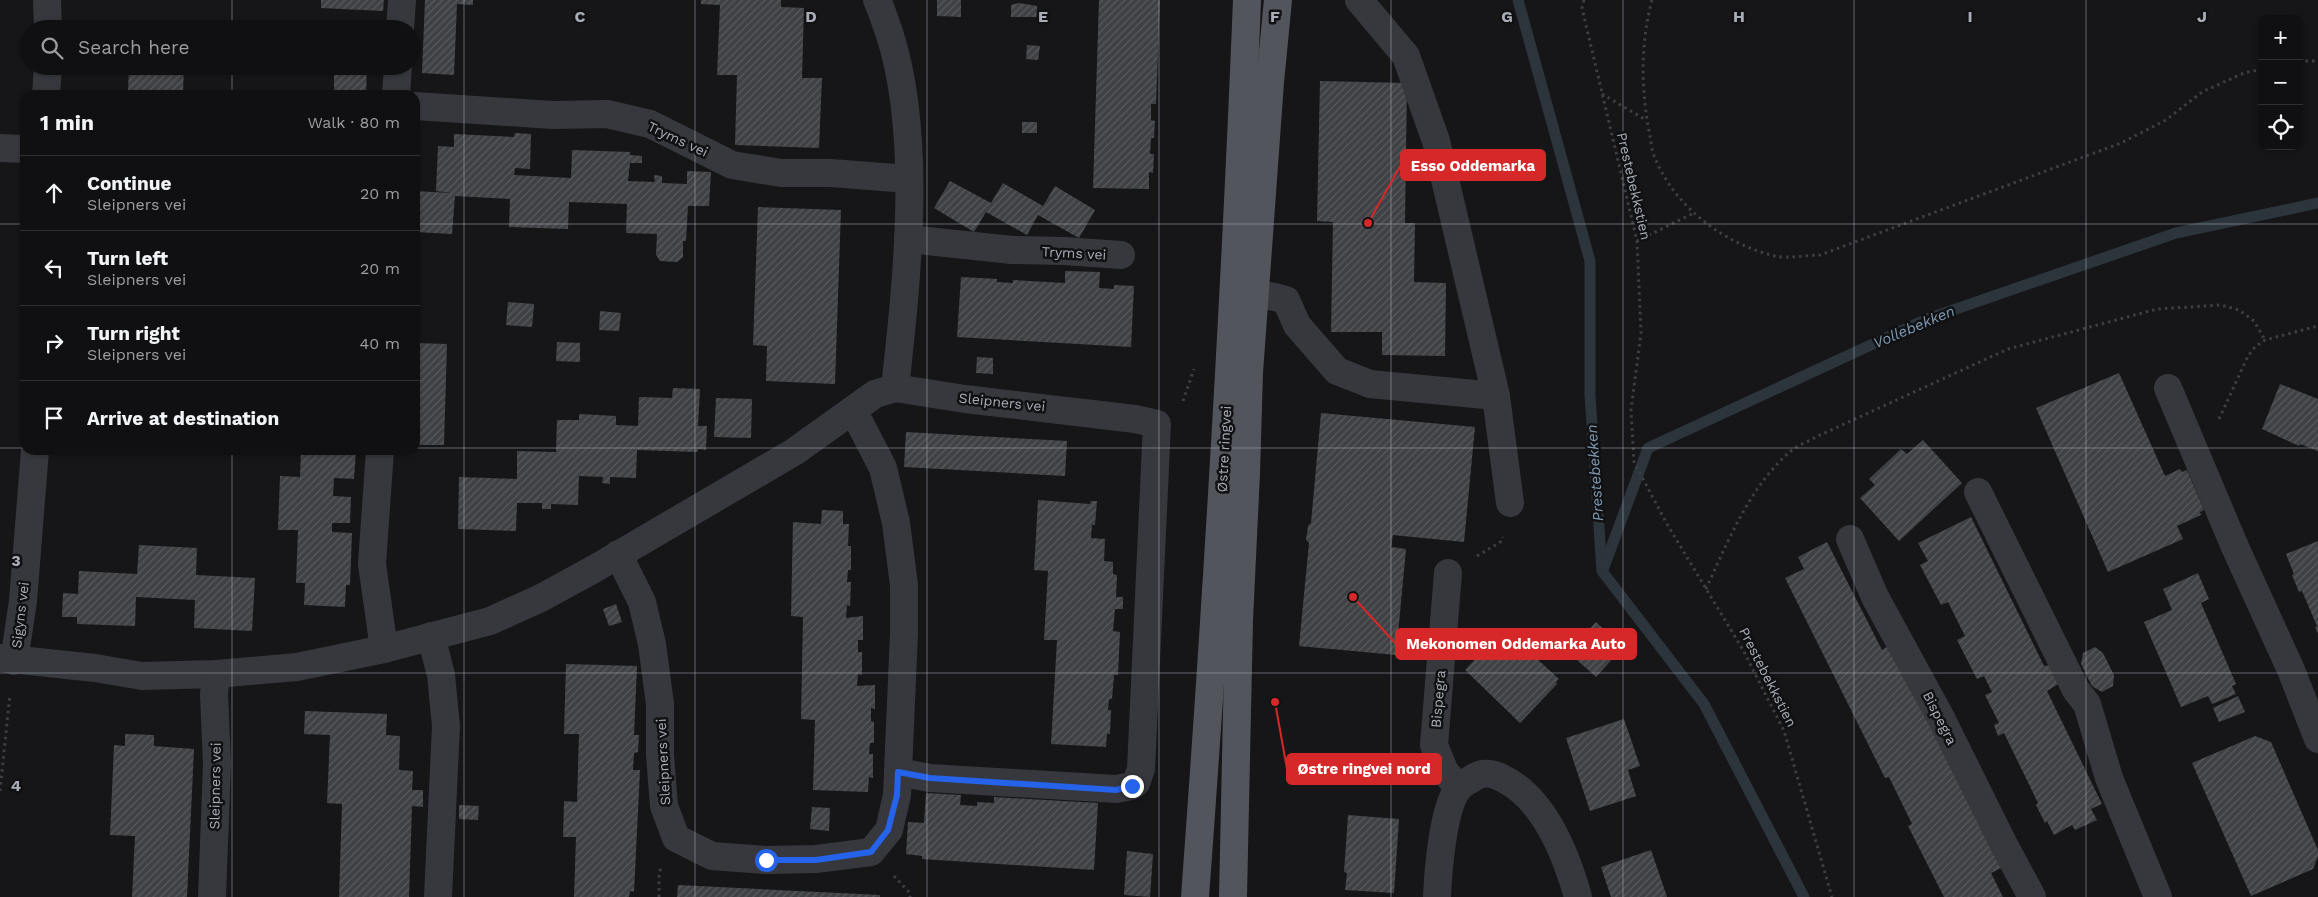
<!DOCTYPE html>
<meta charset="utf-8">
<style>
body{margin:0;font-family:"Work Sans",sans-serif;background:#1e1e20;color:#f1f3f6}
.controls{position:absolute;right:15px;top:15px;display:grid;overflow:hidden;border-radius:10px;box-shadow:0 1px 4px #0004}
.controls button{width:45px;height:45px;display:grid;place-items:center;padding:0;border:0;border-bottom:1px solid #303032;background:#101012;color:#f1f3f6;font:25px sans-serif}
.stop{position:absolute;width:15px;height:15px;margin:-11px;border:4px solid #2563eb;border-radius:50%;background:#fff}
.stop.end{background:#2563eb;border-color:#fff;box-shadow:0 1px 5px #0008}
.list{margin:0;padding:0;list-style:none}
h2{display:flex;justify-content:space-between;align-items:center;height:65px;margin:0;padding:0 20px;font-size:21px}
h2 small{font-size:16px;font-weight:400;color:#9c9d9f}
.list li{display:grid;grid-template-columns:32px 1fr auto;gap:15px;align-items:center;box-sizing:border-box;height:75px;padding:0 20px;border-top:1px solid #303032}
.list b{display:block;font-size:19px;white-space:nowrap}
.list p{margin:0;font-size:16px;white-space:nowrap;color:#9c9d9f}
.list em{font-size:16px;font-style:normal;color:#9c9d9f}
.icon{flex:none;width:28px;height:28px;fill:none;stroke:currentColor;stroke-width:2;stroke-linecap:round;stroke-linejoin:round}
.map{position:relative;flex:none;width:2318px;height:897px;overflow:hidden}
.search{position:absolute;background:#101012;box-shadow:0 1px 4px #0004;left:20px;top:20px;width:400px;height:55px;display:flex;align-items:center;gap:12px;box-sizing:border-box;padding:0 18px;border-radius:28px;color:#9c9d9f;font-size:19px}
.panel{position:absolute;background:#101012;box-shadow:0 1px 4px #0004;left:20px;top:90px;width:400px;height:365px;border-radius:15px}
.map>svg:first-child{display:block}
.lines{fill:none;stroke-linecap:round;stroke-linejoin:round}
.stream{stroke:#2c353c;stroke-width:11}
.building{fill:url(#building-hatch)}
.path{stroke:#3d3f44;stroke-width:3;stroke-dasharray:2.5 4;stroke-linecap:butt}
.minor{stroke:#37383d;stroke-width:28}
.major{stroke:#53555c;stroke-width:28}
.route{stroke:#2563eb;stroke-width:6}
.grid{fill:none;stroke:#a8adb8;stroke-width:1;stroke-opacity:0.55}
.labels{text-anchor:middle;stroke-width:5;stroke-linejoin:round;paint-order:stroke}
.street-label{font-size:14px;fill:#a8adb8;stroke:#111113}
.water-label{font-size:15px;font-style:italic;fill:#7f9bb3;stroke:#111113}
.grid-label{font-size:16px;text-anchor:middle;font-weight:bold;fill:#a8adb8;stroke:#111113;stroke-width:5;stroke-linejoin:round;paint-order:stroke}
.leader{fill:none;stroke:#d62828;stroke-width:2}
.callout-dot{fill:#d62828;stroke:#111113;stroke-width:2}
.callout{fill:#d62828;stroke:#d62828;stroke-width:2}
.callout-label{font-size:15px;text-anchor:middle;font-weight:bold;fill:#fff}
</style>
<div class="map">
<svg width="2318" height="897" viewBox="0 0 2318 897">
<defs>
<pattern id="building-hatch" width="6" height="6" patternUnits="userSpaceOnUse" patternTransform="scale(1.25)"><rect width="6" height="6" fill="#404145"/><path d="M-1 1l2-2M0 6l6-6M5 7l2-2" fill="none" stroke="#595a5e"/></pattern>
</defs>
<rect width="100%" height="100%" fill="#161618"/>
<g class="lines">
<!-- stream -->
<g class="stream">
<path d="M1518,0l72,261v134l12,176 102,133 100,193"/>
<path d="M1604,567l44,-119 279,-129 249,-86 142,-30"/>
</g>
</g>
<!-- building -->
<g class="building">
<path d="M321,0h63l-1,11 -62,-3z"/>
<path d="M425,0h48v5l-16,-1 -3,71 -32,-2z"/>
<path d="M701,0h80v7l23,1 -2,70h20l-3,70 -84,-3 2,-70h-20l3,-70 -19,-1z"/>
<path d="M937,0h24v17l-24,-1z"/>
<path d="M1099,0h61l-4,104h-5v16l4,1 -1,17h-3l-1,16h4l-1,19 -4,-1v17l-56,-1z"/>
<path d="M1019,3l18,3v11h-26v-12z"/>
<path d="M336,24l32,1v4h-33z"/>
<path d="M1027,45l13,1 -2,14 -12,-1z"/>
<path d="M129,66h55l-1,27 5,2h-74v-4h14z"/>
<path d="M334,66h33l-1,29h-32z"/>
<path d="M1320,81l87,2 -2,140h10l-1,59 32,1 -1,73 -63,-1v-23h-51l2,-110 -16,-1z"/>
<rect x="1022" y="122" width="15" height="11"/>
<path d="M515,133l16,1 -1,35 -15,-1 -1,7 57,3 1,-28 58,2v3l12,1v7h-12l-2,18 27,1 -1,-7 8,1v7l25,1v-13l24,1 -2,34h-21l-2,35h-3v16l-6,5 -17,-1 -4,-6 1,-21 -31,-1 1,-29 -58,-2 -1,27 -59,-2 1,-28 -55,-3 -3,38 -37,-2v-41l36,2 -15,-2 2,-45 16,1v-13l60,3z"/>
<path d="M950,181l41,22 12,-20 40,23 12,-20 40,24 -16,28 -41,-23 -11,20 -41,-23 -12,20 -40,-24z"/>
<path d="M758,207l83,3 -6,174 -69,-3 1,-35 -14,-1z"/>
<path d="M1065,271l35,1 -1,16 15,1v-4l20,1 -3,61 -174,-10 4,-60 36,2v3l16,1v-3l52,3z"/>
<path d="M508,302l26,2 -2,23 -26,-2z"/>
<path d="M600,311l21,2 -2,18 -20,-1z"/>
<path d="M557,342l23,1v19l-24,-1z"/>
<path d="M415,343l32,1 -3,101h-29z"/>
<path d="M977,357l16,1v16l-17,-1z"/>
<path d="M2119,373l46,103 15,-7 2,3 5,-2 17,40 -4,2 1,3 -24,11 6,13 -75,33 -72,-164z"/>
<path d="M2280,384l38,15v52l-18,-7 -1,2 -37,-17z"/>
<path d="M673,388l27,1 -2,37h9l-1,24 -8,-1 -1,3 -60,-2 -1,28 -26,-1v7l-8,-1 1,-6 -24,-1 -1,29 -27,-1v5h-9v-6h-25l-1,28 -58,-2 1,-52 58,2v-28l39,1 1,-32h22v-6l37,2v9l22,1 1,-29 33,1z"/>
<path d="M716,398l36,1 -1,39 -37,-1z"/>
<path d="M1321,413l154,14 -11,115 -71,-7 -2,12 15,2 -10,106 -97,-9 10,-103 -3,-3 2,-14 3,-3z"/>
<path d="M906,432l161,9 -2,35 -161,-9z"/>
<path d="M1923,440l39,43 -63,58 -39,-43 15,-13 -6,-6 32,-30 6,5z"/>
<path d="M301,450h55l-2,29 -20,-1 -1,18 18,1 -1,26h-18v9l20,1 -2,52h-4l-1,22 -41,-2 1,-22h-9l2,-53h-20l2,-54 20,1z"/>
<path d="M1038,500l52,4 1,-3h6l-2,24h-3l-1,13 14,1 -1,22 9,1v12l4,1 -1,22h7v12h-8l-2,22 7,1 -2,43h-4l-2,24h-3l-1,11h3l-1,24h-3l-1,13 -55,-3 6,-104h-13l4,-69 -14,-1z"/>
<path d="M822,510l21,1v13h6l-1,22h3v24h-3l-1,12h4l-1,24 -3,-1 -1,13 17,-2v24h-5v12h4v23l-4,-1 -1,12 18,-1v24l-4,-1v13l3,1v21h-4l-1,11h4v24l-4,-1 -1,15 -55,-2 2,-70 -14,-1 2,-102 -12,-1 2,-94 28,2z"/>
<path d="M1971,517l73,149 7,-1 9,18 -13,8 55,113 -11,5 6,11 -22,10 -3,-5 -18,10 -7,-14 -2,2 -9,-18 2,-2 -34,-70 -6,3 -4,-11 5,-2 -14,-28 7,-3 -8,-16 -7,3 -20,-39 8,-4 -17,-34 -7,3 -21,-40 8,-4 -10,-18z"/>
<path d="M2318,541v93l-3,-7 2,-1 -15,-35 -3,1 -7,-17 2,-1 -8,-20z"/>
<path d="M1827,542l55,108 8,-5 111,223 -10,5 12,24h-59l-36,-71 4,-2 -23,-47 -4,1 -100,-200 19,-9 -6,-12z"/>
<path d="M139,545l58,3 -1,27 59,3 -3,53 -58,-3 1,-28 -59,-3 -1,29 -58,-2v-7h-15l1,-24 15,1 1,-23 58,3z"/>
<path d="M2198,573l11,26 -8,4 35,81 -4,2 4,8 -24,10 -4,-8 -27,11 -37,-85 28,-12 -9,-21z"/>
<path d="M616,604l6,18 -13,4 -6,-17z"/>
<path d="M1596,622l27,25 -27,30 -28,-25z"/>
<path d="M1502,631l20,19 2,-3 35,32 -3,3 1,2 -37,39 -55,-53z"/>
<path d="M2095,647l8,6 11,22 -1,11 -11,6 -10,-6 -11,-22 2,-11z"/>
<path d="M566,664l71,2 -3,69h5l-1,17 -4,1 -1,17h7l-6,122 -4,-1 -1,6h-55l2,-60h-13l1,-36 13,1 2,-68h-15z"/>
<path d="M2238,696l7,16 -26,10 -6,-14z"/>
<path d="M305,711l82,3 -1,21 14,1 -1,34 14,1 -1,19h11v17l-11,-1 -3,91h-70l3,-93 -15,-1 3,-68 -26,-1z"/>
<path d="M1624,719l16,47 -12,4 8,26 -46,15 -24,-73z"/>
<path d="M125,734l29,1v11l40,3 -7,148h-55l3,-61 -25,-1 4,-90 11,1z"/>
<path d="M2255,736l16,6 47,108v6l-5,13 -62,27 -59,-133z"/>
<path d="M926,793l35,2 -1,10 17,1v-4l17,1v-6l104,6 -4,67 -172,-11v-3l-16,-2 2,-32 16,1z"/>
<path d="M459,805l20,1 -1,14 -19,-1z"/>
<path d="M812,807l18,1 -1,23 -19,-2z"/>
<path d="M1348,815l51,4 -5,74 -49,-3 2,-17 -3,-1z"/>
<path d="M1651,850l16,47h-56l-10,-30z"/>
<path d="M1127,851l26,3 -3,43 -26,-2z"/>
<path d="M678,885l202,10v2h-203z"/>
</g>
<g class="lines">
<!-- path -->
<g class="path">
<path d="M1584,0l-2,8 55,233 4,92 -10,77 3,52 33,62 76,126 41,81 48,166"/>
<path d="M1652,0c-12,44 -11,92 -2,136 1,7 2,16 5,22 20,49 69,86 120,98 13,3 31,-1 45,-1l301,-112 45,-23 36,-28 42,-19 18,-4"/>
<path d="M2299,61h19"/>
<path d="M1602,94l44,26"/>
<path d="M1637,241l57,-28"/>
<path d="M1183,401l11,-32"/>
<path d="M2219,419l29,-63 7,-9 10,-7 53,-14"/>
<path d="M1477,556l25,-15 1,-4"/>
<path d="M1706,589c21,-46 45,-105 85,-138 7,-6 18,-10 27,-15l190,-87 149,-40 64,-4 18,5 15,11 11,19"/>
<path d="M0,791l10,-97"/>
<path d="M894,876l16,17v4"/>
<path d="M659,897v-24l2,-5"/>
</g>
<!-- minor -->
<g class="minor">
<path d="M47,0l1,29"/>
<path d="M877,0c5,10 8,22 12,32 34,104 18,248 6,356"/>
<path d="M1359,0l47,56 30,85 60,255 14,107"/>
<path d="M400,29l2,-29"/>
<path d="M46,95l2,-29"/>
<path d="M396,95l2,-29"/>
<path d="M415,106l138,9 54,-1 43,10 82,41 49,8h50l77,6"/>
<path d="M0,148l25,1"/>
<path d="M908,239l104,11 52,1 57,4"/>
<path d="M1234,291l41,6 11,3 11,25 40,46 33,13 126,12"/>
<path d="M2168,388l67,159 56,123 27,69"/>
<path d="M380,450l-8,114 12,85"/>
<path d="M1978,492l98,198 11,14 22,74 49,119"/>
<path d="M1850,539l25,58 66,121 63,127 28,52"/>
<path d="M618,554l24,48 10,42 8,60v51l4,51 12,32 36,18 54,4 50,-1 55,-7 18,-22 8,-35 7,-162v-48l-8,-62 -13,-55 -30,-58"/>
<path d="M1448,573l-14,172 11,27 13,15"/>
<path d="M431,636l10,39 5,51 -8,171"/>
<path d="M0,658l95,10 47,8 74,-2 81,-7 87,-18 106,-28 51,-23 53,-29 200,-117 81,-58 20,-6 70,11 170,20 22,5 -16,345 -5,14 -4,3 -16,3 -186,-11 -32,-6"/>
<path d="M14,661l9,-60 12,-151"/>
<path d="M212,897l5,-133 -3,-70 2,-20"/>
<path d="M1437,897c1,-25 6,-89 21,-108 3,-5 10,-8 15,-11 10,-7 19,-5 29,0 42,20 64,76 76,119"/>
</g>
<!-- major -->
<g class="major">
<path d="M1195,897c22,-299 40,-598 52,-897"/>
<path d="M1233,897l6,-277 7,-147 3,-100 21,-291 8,-82"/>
</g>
</g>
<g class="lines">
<!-- route -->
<path class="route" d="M766,860h50l55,-8 17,-22 9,-35 1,-23 32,6 186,12 16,-4"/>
</g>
<!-- grid -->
<path class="grid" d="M232,0v29M464,0v897M695,0v897M927,0v897M1159,0v897M1391,0v897M1623,0v897M1854,0v897M2086,0v897M232,66v29M0,224h25M415,224h1903M0,448h25M415,448h1903M232,450v447M0,673h2318"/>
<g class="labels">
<!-- street labels -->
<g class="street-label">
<text transform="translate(678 139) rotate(25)" y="5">Tryms vei</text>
<text transform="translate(1634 186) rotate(77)" y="5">Prestebekkstien</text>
<text transform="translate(1074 253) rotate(3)" y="5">Tryms vei</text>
<text transform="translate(1002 402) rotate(6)" y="5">Sleipners vei</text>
<text transform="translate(1224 449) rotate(-87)" y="5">Østre ringvei</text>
<text transform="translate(20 615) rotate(-83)" y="5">Sigyns vei</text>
<text transform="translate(1768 677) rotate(63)" y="5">Prestebekkstien</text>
<text transform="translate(1438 699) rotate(-85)" y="5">Bispegra</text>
<text transform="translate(1940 718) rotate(63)" y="5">Bispegra</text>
<text transform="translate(663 762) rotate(-93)" y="5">Sleipners vei</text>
<text transform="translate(215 786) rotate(-89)" y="5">Sleipners vei</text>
</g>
<!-- water labels -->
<g class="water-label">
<text transform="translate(1914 327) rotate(-23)" y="5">Vollebekken</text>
<text transform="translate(1595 473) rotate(-94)" y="5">Prestebekken</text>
</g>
</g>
<g class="grid-label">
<text x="580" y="22">C</text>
<text x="811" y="22">D</text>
<text x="1043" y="22">E</text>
<text x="1275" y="22">F</text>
<text x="1507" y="22">G</text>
<text x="1739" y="22">H</text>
<text x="1970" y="22">I</text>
<text x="2202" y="22">J</text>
<text x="16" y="566">3</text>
<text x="16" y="791">4</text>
</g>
<!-- callouts -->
<path class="leader" d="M1368 223L1401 165M1353 597L1396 644M1275 702L1287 769"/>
<g class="callout-dot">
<circle cx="1368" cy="223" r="5"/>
<circle cx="1353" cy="597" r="5"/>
<circle cx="1275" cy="702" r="5"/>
</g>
<g class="callout">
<rect x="1401" y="150" width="144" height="30" rx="5"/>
<rect x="1396" y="629" width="240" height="30" rx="5"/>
<rect x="1287" y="754" width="154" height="30" rx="5"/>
</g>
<g class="callout-label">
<text x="1473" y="171">Esso Oddemarka</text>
<text x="1516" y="649">Mekonomen Oddemarka Auto</text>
<text x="1364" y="774">Østre ringvei nord</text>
</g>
</svg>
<div class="controls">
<button>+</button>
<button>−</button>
<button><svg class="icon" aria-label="locate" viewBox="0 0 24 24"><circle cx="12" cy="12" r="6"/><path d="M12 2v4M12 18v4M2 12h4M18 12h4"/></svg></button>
</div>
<div class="stop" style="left:766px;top:860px"></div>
<div class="stop end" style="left:1132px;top:786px"></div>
<div class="search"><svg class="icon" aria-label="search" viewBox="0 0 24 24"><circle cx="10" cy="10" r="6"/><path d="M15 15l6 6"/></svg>Search here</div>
<section class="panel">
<h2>1 min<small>Walk · 80 m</small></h2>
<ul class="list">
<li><svg class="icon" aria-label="ahead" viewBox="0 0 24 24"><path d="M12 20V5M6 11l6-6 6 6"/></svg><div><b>Continue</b><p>Sleipners vei</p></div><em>20 m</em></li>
<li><svg class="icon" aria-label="left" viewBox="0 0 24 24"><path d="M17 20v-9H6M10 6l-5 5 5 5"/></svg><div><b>Turn left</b><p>Sleipners vei</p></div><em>20 m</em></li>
<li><svg class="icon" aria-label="right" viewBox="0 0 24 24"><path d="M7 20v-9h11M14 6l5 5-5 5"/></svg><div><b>Turn right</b><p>Sleipners vei</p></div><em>40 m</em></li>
<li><svg class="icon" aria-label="arrive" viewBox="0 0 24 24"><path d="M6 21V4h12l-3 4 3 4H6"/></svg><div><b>Arrive at destination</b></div></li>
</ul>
</section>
</div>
